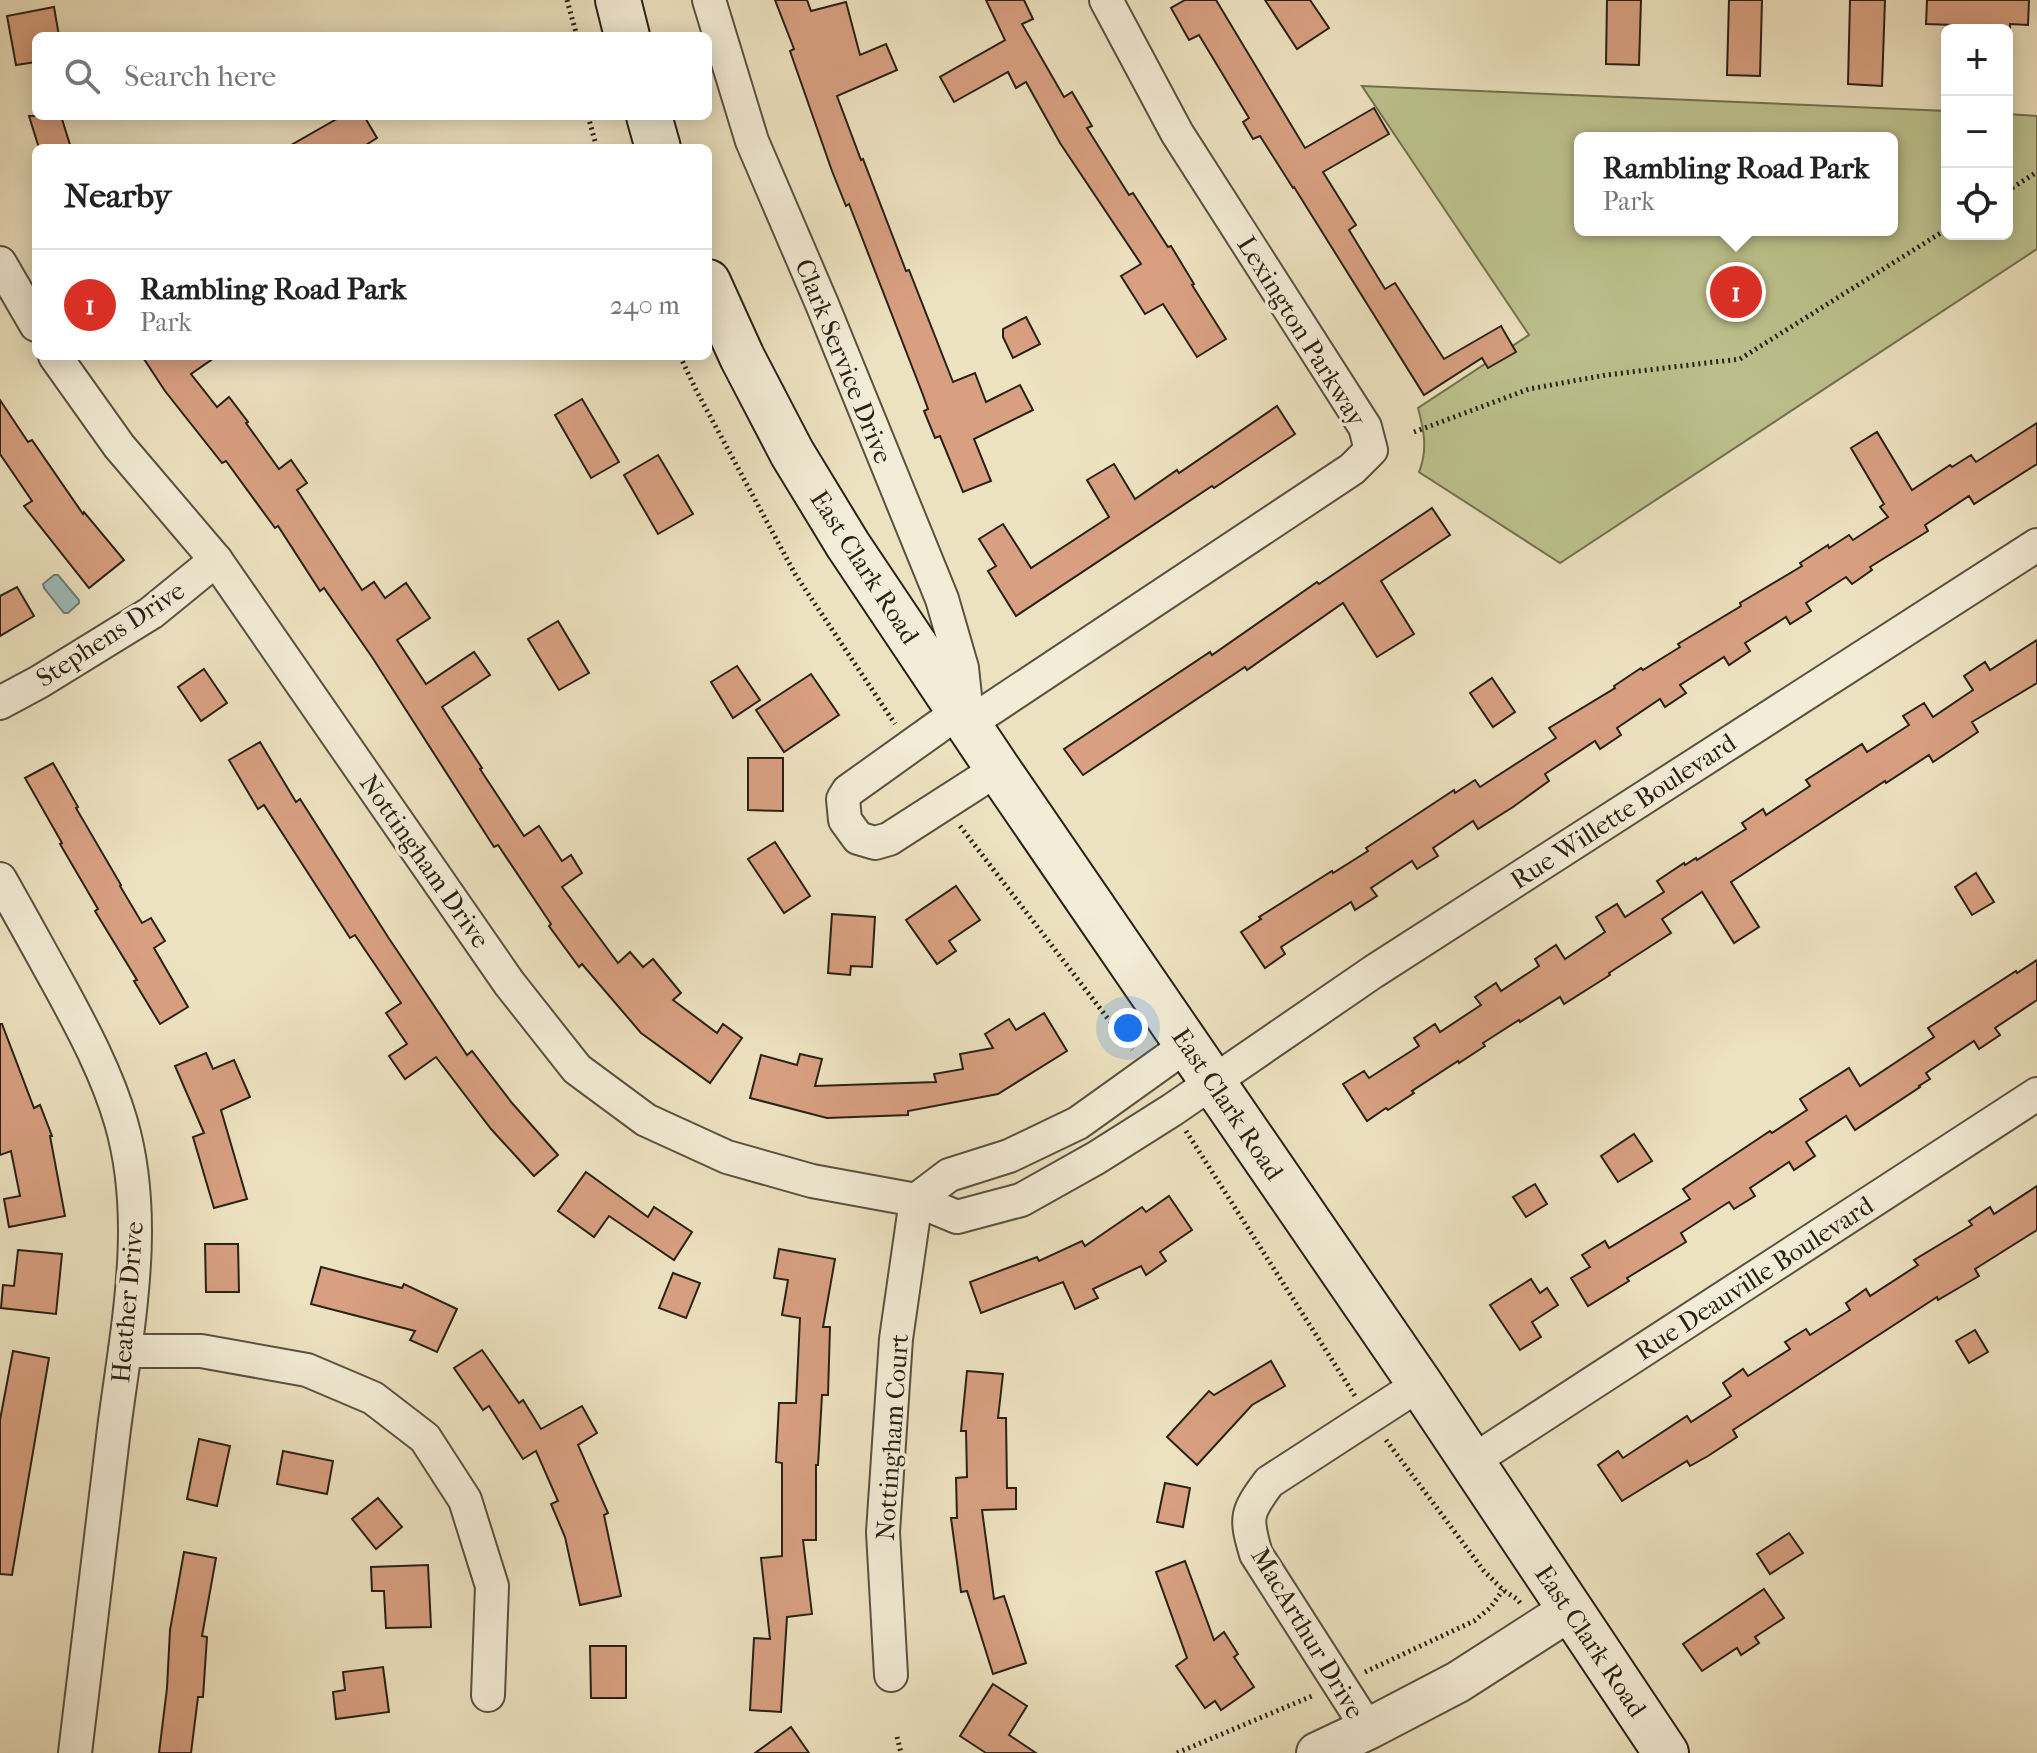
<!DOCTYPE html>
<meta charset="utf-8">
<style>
body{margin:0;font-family:"IM FELL French Canon",serif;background:#f2f2f2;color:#222}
.controls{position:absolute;right:24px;top:24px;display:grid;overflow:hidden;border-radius:12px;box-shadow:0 4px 20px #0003}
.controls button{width:72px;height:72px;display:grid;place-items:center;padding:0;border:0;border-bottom:2px solid #e0e0e0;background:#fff;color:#222;font:40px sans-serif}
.you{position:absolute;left:1128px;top:1028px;width:28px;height:28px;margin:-20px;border:6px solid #fff;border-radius:50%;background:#1a73e8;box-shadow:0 0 0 12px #1a73e833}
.badge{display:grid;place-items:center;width:52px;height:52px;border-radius:50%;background:#d93025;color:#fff;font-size:26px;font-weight:700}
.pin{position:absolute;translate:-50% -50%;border:4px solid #fff;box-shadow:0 2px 8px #0006}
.popup{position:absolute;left:1574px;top:132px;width:324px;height:104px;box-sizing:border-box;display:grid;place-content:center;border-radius:12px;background:#fff;filter:drop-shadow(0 2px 6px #0005);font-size:26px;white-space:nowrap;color:#767676}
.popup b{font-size:30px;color:#222}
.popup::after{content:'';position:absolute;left:50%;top:100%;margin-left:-16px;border:16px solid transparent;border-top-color:#fff}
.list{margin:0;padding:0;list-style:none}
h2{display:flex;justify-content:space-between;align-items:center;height:104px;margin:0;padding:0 32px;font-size:34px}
h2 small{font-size:26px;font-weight:400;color:#767676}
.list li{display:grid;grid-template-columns:52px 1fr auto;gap:24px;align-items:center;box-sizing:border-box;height:112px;padding:0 32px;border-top:2px solid #e0e0e0}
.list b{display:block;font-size:30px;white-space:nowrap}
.list p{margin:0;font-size:26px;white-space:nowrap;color:#767676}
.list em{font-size:26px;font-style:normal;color:#767676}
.icon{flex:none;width:44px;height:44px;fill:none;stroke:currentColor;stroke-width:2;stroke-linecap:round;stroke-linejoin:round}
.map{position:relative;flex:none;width:2037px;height:1753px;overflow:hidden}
.search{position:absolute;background:#fff;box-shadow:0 4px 20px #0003;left:32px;top:32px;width:680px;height:88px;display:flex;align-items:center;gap:20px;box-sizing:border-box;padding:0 28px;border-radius:12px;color:#767676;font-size:30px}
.panel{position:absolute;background:#fff;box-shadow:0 4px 20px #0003;left:32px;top:144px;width:680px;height:216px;border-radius:12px}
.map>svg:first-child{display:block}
.green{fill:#bdc28e;stroke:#737252;stroke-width:2;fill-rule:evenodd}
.water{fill:#9dbcbc;stroke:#6f7e7a;stroke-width:2}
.building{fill:#d8a081;stroke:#292117;stroke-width:2}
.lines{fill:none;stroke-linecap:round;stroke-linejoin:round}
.minor-casing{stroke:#5a5141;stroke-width:36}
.tertiary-casing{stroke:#5a5141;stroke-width:44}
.secondary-casing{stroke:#292117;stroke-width:48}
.path{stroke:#292117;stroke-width:5;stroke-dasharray:2 4;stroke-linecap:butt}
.minor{stroke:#f3ecd6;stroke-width:32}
.tertiary{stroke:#f3ecd6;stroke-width:40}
.secondary{stroke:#f3ecd6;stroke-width:44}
.labels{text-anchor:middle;stroke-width:7;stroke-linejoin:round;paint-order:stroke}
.street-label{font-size:26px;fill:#292117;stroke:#f3ecd6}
</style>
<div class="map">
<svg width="2037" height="1753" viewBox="0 0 2037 1753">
<rect width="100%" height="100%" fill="#ede2c0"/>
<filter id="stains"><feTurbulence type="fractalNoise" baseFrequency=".0025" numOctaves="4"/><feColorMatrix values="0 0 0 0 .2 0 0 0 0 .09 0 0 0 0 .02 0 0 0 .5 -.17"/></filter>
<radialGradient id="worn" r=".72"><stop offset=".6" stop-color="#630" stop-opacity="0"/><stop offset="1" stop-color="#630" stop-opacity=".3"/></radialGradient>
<!-- green -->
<path class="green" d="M1362,86l585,25v123h60v-120l30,2v133l-477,314 -141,-91c9,-22 5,-42 -1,-64l111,-73zM1580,138h312v92h-312z"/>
<!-- water -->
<path class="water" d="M54,575h4l21,25v3l-11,10h-4l-20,-25 -1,-4z"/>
<!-- building -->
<g class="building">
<path d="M775,0h32l4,11 35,-9 14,53 26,-11 11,26 -60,26 24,64 2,-1 43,112 3,-1 44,112 22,-9 11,29 34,-17 13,25 -59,29 17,42 -28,11 -23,-56 -5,2 -11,-27 4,-2 -5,-14 -74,-191 -3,2 -14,-35 -42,-120 4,-2z"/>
<path d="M986,0h38l9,19 -11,5 42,73 8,-5 20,34 -5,2 42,67 4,-2 35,54 3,-1 23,38 -2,1 34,54 -29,18 -34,-53 -18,10 -24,-38 20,-12 -81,-121 -34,-61 -10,6 -8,-16 -54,30 -14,-25 65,-37z"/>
<path d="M1185,0h31l89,148 69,-40 15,26 -66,38 33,53 -7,5 36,59 10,-6 49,76 57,-33 15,26 -28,16 -6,-10 -58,37 -130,-208 -1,1 -33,-52 -7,3 -10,-17 6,-4 -50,-83 -10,5 -18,-32z"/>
<path d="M1265,0h45l19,28 -32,21z"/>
<path d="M1607,0h34l-2,65 -33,-1z"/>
<path d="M1729,0h33l-2,76 -33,-1z"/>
<path d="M1850,0h35l-3,86 -34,-2z"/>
<path d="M1927,0h102l-1,25 -18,-1v6h-29l1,-4 -56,-2z"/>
<path d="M54,7l5,29h-23v26l-20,3 -9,-49z"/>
<path d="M29,116h32l10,32h-32z"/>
<path d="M342,116h22l13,22 -16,10h-75z"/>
<path d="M1026,317l14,27 -27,14 -10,-21v-8z"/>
<path d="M142,356h75l-26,18 26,33 12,-10 19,25 -2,1 33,46 12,-9 16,23 -10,7 65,100 12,-8 11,16 21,-15 24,35 -33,22 29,44 48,-32 16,23 -48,32 40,61 -2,1 44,67 15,-10 23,35 9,-6 11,18 -20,14 56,76 12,-11 13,15 10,-8 28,34 -8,7 44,33 6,-9 19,14 -32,45 -69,-50 -59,-69 -3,3 -30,-41 2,-2 -53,-79 -4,2 -122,-190 -48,-69 -4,3 -42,-65 -3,2 -49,-67 -4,2 -57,-72z"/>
<path d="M582,399l37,63 -28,16 -36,-63z"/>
<path d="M0,400l28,42 4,-2 51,74 1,-2 40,48 -35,28 -65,-82 8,-5 -32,-47z"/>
<path d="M1277,406l18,28 -81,54 -2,-2 -196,130 -28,-45 8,-5 -17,-27 24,-15 28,44 78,-51 -22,-37 27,-16 21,35 42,-29 2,3z"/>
<path d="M2037,423v41l-63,40 -5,-8 -44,29 3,6 -58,36 2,3 -20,14 -6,-7 -40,26 5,8 -21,13 -4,-7 -41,26 5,8 -21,14 -5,-8 -44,28 6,8 -21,14 -5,-8 -43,29 4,7 -21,14 -5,-8 -50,33 4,7 -36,26 -35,22 -5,-8 -40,27 5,8 -21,13 -5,-8 -41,27 6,8 -22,14 -4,-8 -70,45 4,7 -20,14 -24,-36 20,-13 -2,-2 73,-46 1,2 35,-22 -2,-3 88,-58 1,3 20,-13 5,7 76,-49 -7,-10 66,-40 -1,-2 27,-18 2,2 37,-23 -2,-3 63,-38 -1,-3 62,-37 -2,-3 28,-18 1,3 20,-13 4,5 35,-23 -8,-10 4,-3 -33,-56 26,-16 35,58 38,-25 2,2 19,-12 5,7z"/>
<path d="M658,455l35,59 -35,20 -34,-59z"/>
<path d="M1432,508l18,27 -69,46 33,53 -37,23 -34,-54 -96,67 -2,-3 -162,108 -19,-26 146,-97 2,3 105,-73 2,2z"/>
<path d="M17,587l17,29 -34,20v-40z"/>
<path d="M558,621l31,52 -30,17 -31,-51z"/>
<path d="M2037,640v43l-65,39 6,10 -45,30 -4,-7 -43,28 -1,-2 -154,101 28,45 -25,16 -32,-51 -40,27 9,14 -62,40 1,2 -46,29 -4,-7 -40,25 -1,-2 -36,23 2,3 -26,17 -1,-2 -46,30 2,2 -26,17 -2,-2 -19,13 -24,-37 21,-13 5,7 50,-32 -5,-8 21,-14 5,8 41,-27 -6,-8 21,-14 5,8 38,-25 -4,-7 21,-14 9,14 40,-27 -9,-15 21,-13 8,13 39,-25 -7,-11 27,-18 1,2 11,-7 1,2 49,-31 -4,-6 21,-14 3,6 44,-29 -4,-6 56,-36 5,8 42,-27 -6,-9 21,-13 9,14 40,-27 -9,-14 21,-14 5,8z"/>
<path d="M737,666l23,34 -27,18 -22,-36z"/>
<path d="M204,669l23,34 -26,18 -23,-34z"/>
<path d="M811,674l28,41 -55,37 -28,-42z"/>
<path d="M1492,678l23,34 -22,15 -23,-34z"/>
<path d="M260,742l36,60 4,-3 88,138 79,118 5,-4 40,52 46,52 -24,21 -43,-47 -55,-72 -31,22 -16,-23 18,-12 -21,-31 15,-10 -46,-68 -5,3 -86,-133 -6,4 -29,-49z"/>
<path d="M748,758h35v53l-35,-1z"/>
<path d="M53,763l25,44 -2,1 45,77 -1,1 22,37 9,-5 14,23 -11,7 34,59 -28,17 -26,-43 3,-1 -42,-69 3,-2 -38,-65 2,-1 -37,-65z"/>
<path d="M775,842l35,54 -26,17 -36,-54z"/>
<path d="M1976,873l18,29 -22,13 -17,-28z"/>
<path d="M956,886l24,34 -31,21 7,10 -19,13 -31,-44z"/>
<path d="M832,914l43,3 -3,50 -21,-1 -1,9 -22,-2z"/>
<path d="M2037,960v40l-42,28 5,7 -21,14 -5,-8 -48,32 4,6 -11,7 1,1 -65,43 -9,-14 -40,26 9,14 -21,14 -5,-8 -39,26 5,8 -21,13 -5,-7 -48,31 5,9 -59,36 2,3 -41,25 -17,-28 19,-11 -8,-12 23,-14 4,7 81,-49 -7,-10 87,-58 2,2 35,-23 -7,-11 49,-31 11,18 74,-49 -6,-9 88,-57 1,2z"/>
<path d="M1044,1013l23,38 -69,43 -90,17v4l-81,3 -77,-20 11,-43 36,10 3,-11 22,5 -7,27 121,-4 -2,-8 29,-5 -3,-15 33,-6 -8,-14 24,-15 7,11z"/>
<path d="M0,1024h2l32,84 6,-3 12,31h-2l15,80 -56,11 -5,-28 16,-3 -9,-45 -11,4z"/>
<path d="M206,1053l7,16 21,-9 16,37 -29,13 26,89 -33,9 -21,-71 11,-4 -29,-67z"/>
<path d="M1634,1134l18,27 -34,21 -17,-26z"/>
<path d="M586,1172l62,45 6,-10 38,25 -18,28 -65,-44 -15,21 -36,-26z"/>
<path d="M1535,1184l12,20 -21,13 -13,-20z"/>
<path d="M2037,1186v44l-62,39 4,7 -41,24 -1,-3 -204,133 4,7 -29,19 -18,10 -3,-5 -65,40 -24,-36 20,-14 5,7 64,-42 4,6 40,-26 -8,-13 20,-14 5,7 42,-27 -5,-7 21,-13 4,6 40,-25 -4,-7 20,-14 4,7 48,-31 -4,-5 58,-35 -3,-4 21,-14 4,7z"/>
<path d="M1169,1196l23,34 -32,22 6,9 -20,14 -5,-9 -48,23 5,9 -23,11 -12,-27 -82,31 -11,-31 67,-25 2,4 43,-20 3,5 57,-39 4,5z"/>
<path d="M205,1244h33l1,48h-33z"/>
<path d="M779,1249l56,10 -12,68h7l-2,68h-6l-4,70h-2v75h-13l9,74 -25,3 -6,95 -31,-2 4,-72 16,1 -9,-81 21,-2v-93l-6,-1 3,-59h17l4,-85 -18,-3 6,-35 -14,-2z"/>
<path d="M18,1250l44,4 -6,60 -55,-6 2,-23 11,1z"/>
<path d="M321,1267l81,21 2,-4 53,25 -20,43 -27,-12 5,-9 -104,-27z"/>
<path d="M673,1273l27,10 -14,35 -27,-10z"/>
<path d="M1531,1279l9,14 7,-5 11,17 -26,17 9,15 -21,13 -30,-45z"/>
<path d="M1975,1330l13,22 -19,11 -13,-22z"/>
<path d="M482,1350l37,53 4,-3 18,29 41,-23 15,27 -19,12 30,68 -4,2 17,81 -41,9 -15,-68 -14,-33 7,-3 -22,-50 -13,8 -34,-53 -6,4 -29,-42z"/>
<path d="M13,1351l36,7 -37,217 -12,-1v-154z"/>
<path d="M1271,1361l14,25 -33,19 -55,60 -30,-28 42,-46 5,4z"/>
<path d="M967,1371l36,3 -5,44h8l1,70h9v21l-34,1 12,89 10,-3 22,67 -33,11 -26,-83 -6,1 -10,-74h6l-1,-40 11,-1 -1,-46h-5z"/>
<path d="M199,1439l31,7 -13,60 -30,-7z"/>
<path d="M283,1451l50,10 -6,33 -50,-10z"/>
<path d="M1165,1483l25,5 -7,39 -26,-5z"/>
<path d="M378,1498l24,29 -26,22 -24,-30z"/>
<path d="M1789,1533l14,20 -33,21 -13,-20z"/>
<path d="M184,1552l32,6 -14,78 5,1 -4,60h-5l-7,56h-32l8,-65 3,-58z"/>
<path d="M1185,1561l29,79 10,-8 14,22 -4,3 20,30 -33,23 -6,-9 -10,7 -29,-42 11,-8 -31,-86z"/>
<path d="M428,1565l3,62 -45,1 -2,-37h-12l-1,-24z"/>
<path d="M1764,1589l20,29 -29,19 4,6 -18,12 -4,-7 -35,23 -19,-27z"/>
<path d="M590,1646h36v52h-35z"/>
<path d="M383,1667l6,45 -53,7 -3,-27 12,-2 -2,-18z"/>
<path d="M993,1684l34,22 -18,29 27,18h-50l-26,-17z"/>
<path d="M791,1727l18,26h-54z"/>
</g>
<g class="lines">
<defs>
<g id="minor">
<path d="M709,0l43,141 70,163 120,295 20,69 6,56 384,-255 19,-19 -6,-23 -188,-294 -71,-133"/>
<path d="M0,263l36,62"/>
<path d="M55,356l64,90 97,114 293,423 68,86 69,51 81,37 85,24 104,19 41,17 64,-17 75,-42 76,-48 201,-138 664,-427"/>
<path d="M0,703l39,-21 112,-69 65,-53"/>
<path d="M960,711l-112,80 -5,8 2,21 13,18 17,5 14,-4 109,-70"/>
<path d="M0,879c20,35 39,70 59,106 24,44 48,89 62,137 29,100 6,206 -7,307 -13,108 -26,216 -39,324"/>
<path d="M916,1200l33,-25 60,-19 69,-33 109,-78"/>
<path d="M125,1351h76l106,19 66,28 52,40 40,62 27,86 -4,109"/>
<path d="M1471,1462l566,-368"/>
<path d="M891,1675l-8,-143 13,-193 20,-139"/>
<path d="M1368,1729l-112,-175c-11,-37 -10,-41 13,-72l151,-98"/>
</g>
<path id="tertiary" d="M1317,1753l51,-24 90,-47 112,-72"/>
<g id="secondary">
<path d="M618,0l9,36"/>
<path d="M649,116l9,32"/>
<path d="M708,282l34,75 50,96 56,92 150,224 422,615 246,369"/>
</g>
</defs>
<!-- minor casing -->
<use href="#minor" class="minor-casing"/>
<!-- tertiary casing -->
<use href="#tertiary" class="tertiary-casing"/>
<!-- secondary casing -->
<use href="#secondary" class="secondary-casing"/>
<!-- path -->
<g class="path">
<path d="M567,0l10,36"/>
<path d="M588,116l9,32"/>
<path d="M2007,191l30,-19"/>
<path d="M680,356l16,34 99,184 100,150"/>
<path d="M1414,432l115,-43 77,-14 134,-16 207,-130"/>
<path d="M960,826l172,224"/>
<path d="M1186,1131l169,265"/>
<path d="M1386,1440l98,131 19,19 14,9 4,5"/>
<path d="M1365,1672l109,-51 16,-13 13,-18"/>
<path d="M897,1737l4,16"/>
<path d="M1177,1753l135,-57"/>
</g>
<!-- minor -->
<use href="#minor" class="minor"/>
<!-- tertiary -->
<use href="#tertiary" class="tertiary"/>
<!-- secondary -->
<use href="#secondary" class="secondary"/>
</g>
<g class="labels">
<!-- street labels -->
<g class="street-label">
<text transform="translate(1302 331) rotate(58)" y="9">Lexington Parkway</text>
<text transform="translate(844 361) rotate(68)" y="9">Clark Service Drive</text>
<text transform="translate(865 567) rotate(57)" y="9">East Clark Road</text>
<text transform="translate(110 634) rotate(-33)" y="9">Stephens Drive</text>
<text transform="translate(1623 811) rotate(-33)" y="9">Rue Willette Boulevard</text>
<text transform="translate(425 861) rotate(55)" y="9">Nottingham Drive</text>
<text transform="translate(1228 1104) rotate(56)" y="9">East Clark Road</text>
<text transform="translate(1754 1278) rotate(-33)" y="9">Rue Deauville Boulevard</text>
<text transform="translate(127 1302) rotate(-85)" y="9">Heather Drive</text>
<text transform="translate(892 1437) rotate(-86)" y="9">Nottingham Court</text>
<text transform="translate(1308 1633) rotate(59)" y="9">MacArthur Drive</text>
<text transform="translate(1591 1641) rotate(56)" y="9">East Clark Road</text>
</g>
</g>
<rect width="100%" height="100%" filter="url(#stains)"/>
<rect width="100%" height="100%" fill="url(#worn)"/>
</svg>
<div class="controls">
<button>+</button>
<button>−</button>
<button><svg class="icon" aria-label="locate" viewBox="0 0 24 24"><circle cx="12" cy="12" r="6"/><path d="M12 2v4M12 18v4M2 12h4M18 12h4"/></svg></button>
</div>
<div class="you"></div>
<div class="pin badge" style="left:1736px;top:292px">1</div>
<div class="popup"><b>Rambling Road Park</b>Park</div>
<div class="search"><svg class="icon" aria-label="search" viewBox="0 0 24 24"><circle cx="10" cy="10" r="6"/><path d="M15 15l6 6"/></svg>Search here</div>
<section class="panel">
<h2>Nearby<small></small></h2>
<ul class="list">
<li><span class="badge">1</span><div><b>Rambling Road Park</b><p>Park</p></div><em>240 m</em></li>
</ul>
</section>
</div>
